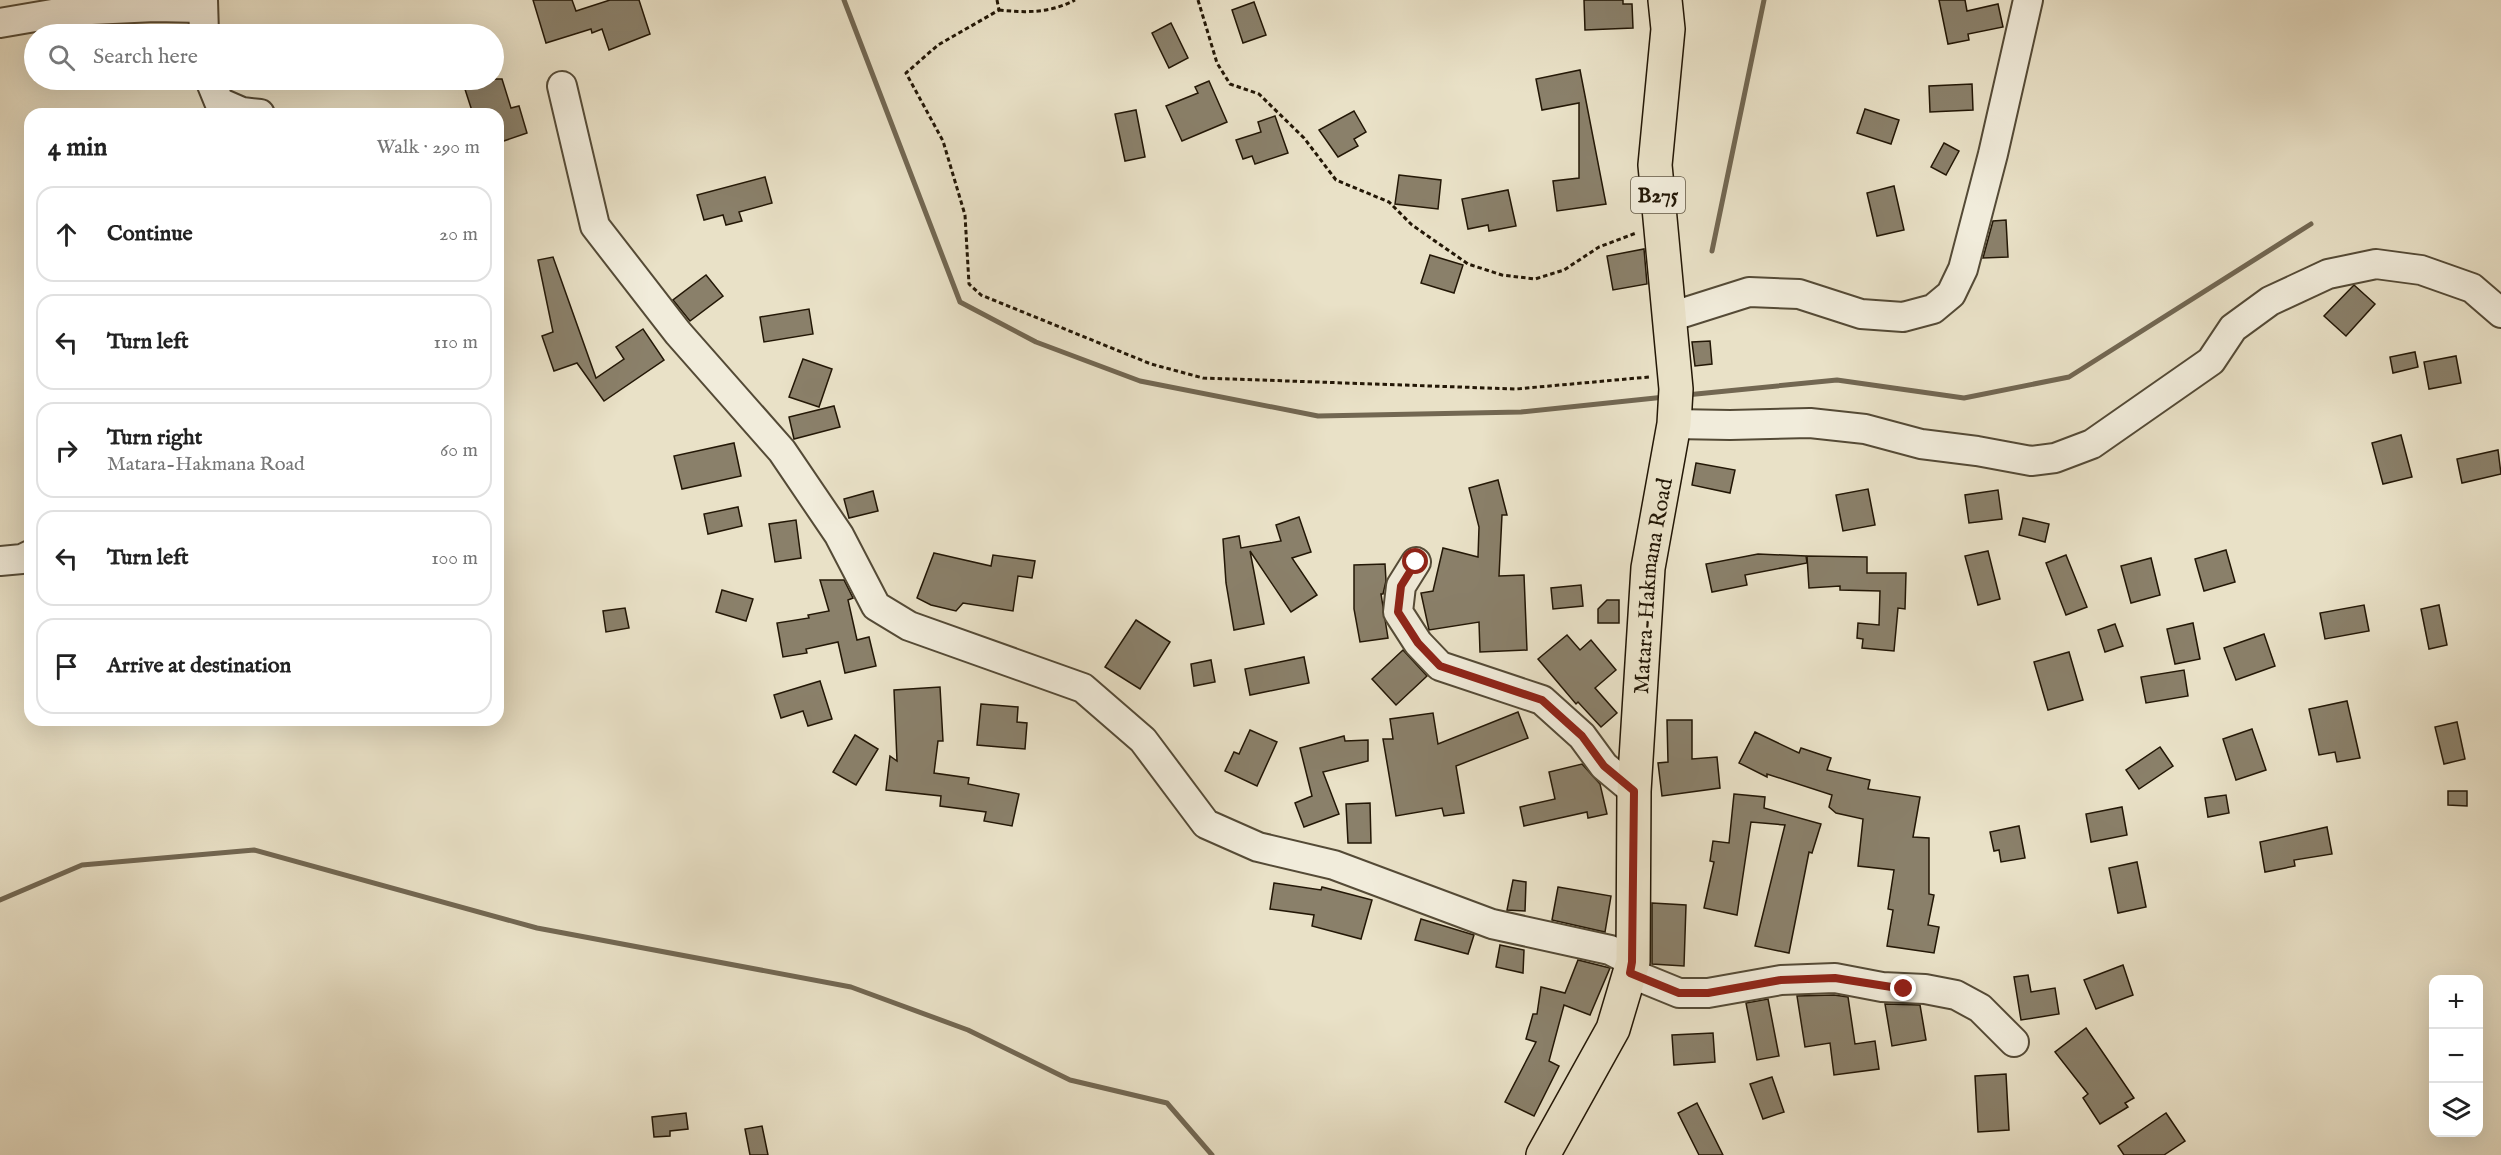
<!DOCTYPE html>
<meta charset="utf-8">
<style>
body{margin:0;font-family:"IM FELL English",serif;background:#f6f6f6;color:#222}
.controls{position:absolute;right:18px;bottom:18px;display:grid;overflow:hidden;border-radius:12px;box-shadow:0 6px 24px #0002}
.controls button{width:54px;height:54px;display:grid;place-items:center;padding:0;border:0;border-bottom:2px solid #e0e0e0;background:#fff;color:#222;font:30px sans-serif}
.stop{position:absolute;width:18px;height:18px;margin:-14px;border:4px solid #8f2418;border-radius:50%;background:#fff}
.stop.end{background:#8f2418;border-color:#fff;box-shadow:0 2px 6px #0008}
.list{margin:0;padding:0;list-style:none}
h2{display:flex;justify-content:space-between;align-items:center;height:78px;margin:0;padding:0 24px;font-size:26px}
h2 small{font-size:20px;font-weight:400;color:#767676}
.list li{display:grid;grid-template-columns:39px 1fr auto;gap:18px;align-items:center;box-sizing:border-box;height:96px;margin:0 12px 12px;padding:0 12px;border:2px solid #e0e0e0;border-radius:18px}
.list b{display:block;font-size:22px;white-space:nowrap}
.list p{margin:0;font-size:20px;white-space:nowrap;color:#767676}
.list em{font-size:20px;font-style:normal;color:#767676}
.icon{flex:none;width:33px;height:33px;fill:none;stroke:currentColor;stroke-width:2;stroke-linecap:round;stroke-linejoin:round}
.map{position:relative;flex:none;width:2501px;height:1155px;overflow:hidden}
.search{position:absolute;background:#fff;box-shadow:0 6px 24px #0002;left:24px;top:24px;width:480px;height:66px;display:flex;align-items:center;gap:15px;box-sizing:border-box;padding:0 21px;border-radius:33px;color:#767676;font-size:22px}
.panel{position:absolute;background:#fff;box-shadow:0 6px 24px #0002;left:24px;top:108px;width:480px;height:618px;border-radius:18px}
.map>svg:first-child{display:block}
.lines{fill:none;stroke-linecap:round;stroke-linejoin:round}
.stream{stroke:#726752;stroke-width:5}
.building{fill:#8a806a;stroke:#231706;stroke-width:1.5}
.minor-casing{stroke:#544a36;stroke-width:32}
.major-casing{stroke:#231706;stroke-width:36}
.path{stroke:#231706;stroke-width:3;stroke-dasharray:4.5 3;stroke-linecap:butt}
.minor{stroke:#f1ecdb;stroke-width:28}
.major{stroke:#e9e1c7;stroke-width:33}
.route{stroke:#8f2418;stroke-width:8}
.labels{text-anchor:middle;stroke-width:6;stroke-linejoin:round;paint-order:stroke}
.shield{fill:#f1ecdb;stroke:#615746;stroke-width:1.5}
.shield-label{font-size:21px;font-weight:bold;fill:#231706}
.street-label{font-size:22px;fill:#231706;stroke:#f1ecdb}
</style>
<div class="map">
<svg width="2501" height="1155" viewBox="0 0 2501 1155">
<rect width="100%" height="100%" fill="#e9e1c7"/>
<filter id="stains"><feTurbulence type="fractalNoise" baseFrequency=".00333" numOctaves="4"/><feColorMatrix values="0 0 0 0 .2 0 0 0 0 .09 0 0 0 0 .02 0 0 0 .5 -.17"/></filter>
<radialGradient id="worn" r=".72"><stop offset=".6" stop-color="#630" stop-opacity="0"/><stop offset="1" stop-color="#630" stop-opacity=".3"/></radialGradient>
<g class="lines">
<!-- stream -->
<g class="stream">
<path d="M844,0l116,302 76,40 104,39 178,35 203,-4 144,-15"/>
<path d="M1712,251l52,-251"/>
<path d="M1686,395l151,-15 127,18 105,-21 242,-153"/>
<path d="M0,900l82,-35 172,-15 283,78 314,59 117,43 102,50 97,23 45,52"/>
</g>
</g>
<!-- building -->
<g class="building">
<path d="M533,0h39l4,11 34,-11h29l11,34 -41,16 -7,-21 -10,4 -1,-4 -45,14z"/>
<path d="M1584,0h39v4h9l1,24 -48,2z"/>
<path d="M1939,0h26l2,11 31,-7 5,23 -35,7 1,6 -21,4z"/>
<path d="M1254,2l12,33 -23,8 -11,-33z"/>
<path d="M1171,23l17,35 -19,10 -17,-35z"/>
<path d="M1580,70l26,134 -49,7 -4,-30 26,-3v-75l-37,7 -6,-31z"/>
<path d="M498,79h4l9,29 8,-2 8,27 -29,10v-29h-25l-11,-34z"/>
<path d="M1209,81l18,41 -45,19 -16,-35 32,-13 -3,-6z"/>
<path d="M1972,84l1,26 -43,2 -1,-26z"/>
<path d="M1865,109l34,11 -8,24 -34,-11z"/>
<path d="M1136,110l9,47 -20,4 -10,-47z"/>
<path d="M1354,111l12,21 -12,7 4,7 -20,11 -19,-27z"/>
<path d="M1275,116l13,37 -33,11 -3,-8 -9,3 -7,-19 25,-8 -3,-10z"/>
<path d="M1944,143l15,8 -13,24 -15,-8z"/>
<path d="M1399,175l42,5 -3,29 -43,-5z"/>
<path d="M765,177l7,26 -33,9 3,9 -16,4 -3,-10 -19,5 -7,-25z"/>
<path d="M1894,186l10,44 -27,6 -10,-43z"/>
<path d="M1508,190l8,36 -27,5 -1,-6 -20,4 -6,-30z"/>
<path d="M2006,220l2,37 -25,1 10,-37z"/>
<path d="M1644,249l3,35 -34,6 -6,-34z"/>
<path d="M1430,255l33,10 -9,28 -33,-10z"/>
<path d="M553,257l43,121 28,-19 -8,-12 27,-18 21,31 -60,41 -27,-38 -23,8 -12,-35 11,-4 -15,-72z"/>
<path d="M706,275l17,21 -33,25 -17,-21z"/>
<path d="M2354,285l21,19 -29,32 -22,-20z"/>
<path d="M809,309l4,25 -49,8 -4,-25z"/>
<path d="M1710,341l2,23 -17,2 -3,-24z"/>
<path d="M2415,352l3,15 -25,6 -3,-16z"/>
<path d="M2456,356l5,27 -32,6 -5,-27z"/>
<path d="M803,359l29,10 -13,38 -30,-10z"/>
<path d="M834,406l6,21 -46,12 -5,-22z"/>
<path d="M2401,435l11,42 -29,7 -11,-41z"/>
<path d="M734,443l7,33 -59,13 -8,-33z"/>
<path d="M2498,450l3,24 -39,9 -5,-24z"/>
<path d="M1696,463l39,7 -5,23 -38,-8z"/>
<path d="M1498,480l9,35h-5l-3,61 25,-1 3,75 -47,2 -1,-30 -50,8 -8,-37 12,-2 10,-43 35,9 1,-30 -10,-39z"/>
<path d="M1868,489l7,36 -32,6 -7,-36z"/>
<path d="M1998,490l4,29 -33,4 -4,-28z"/>
<path d="M873,491l5,20 -29,7 -5,-19z"/>
<path d="M738,507l4,19 -34,8 -4,-20z"/>
<path d="M1299,517l12,35 -19,6 25,37 -26,17 -41,-61 14,73 -30,6 -8,-47 -3,-44 16,-3 2,12 40,-7 -5,-16z"/>
<path d="M2023,518l26,6 -4,18 -26,-7z"/>
<path d="M796,520l5,38 -26,4 -6,-38z"/>
<path d="M2226,550l9,32 -31,9 -9,-32z"/>
<path d="M1988,551l12,48 -22,6 -13,-49z"/>
<path d="M934,553l57,13 2,-11 42,6 -3,17 -14,-2 -5,35 -50,-8 -7,8 -25,-6 -14,-7z"/>
<path d="M1758,554l48,2 1,7 -62,12 2,10 -35,7 -6,-28z"/>
<path d="M2066,555l21,52 -21,8 -20,-52z"/>
<path d="M1807,556l60,1v16h39l-1,36 -7,-1 -4,43 -32,-3 1,-9 -6,-1 1,-15 21,2 1,-34 -40,-1v-4l-31,2z"/>
<path d="M2151,558l9,37 -29,8 -10,-37z"/>
<path d="M1385,564l1,17 -3,13h-2l7,44 -28,4 -6,-33v-44z"/>
<path d="M820,580h24l9,18 -5,2 9,40 12,-3 7,29 -31,7 -7,-31 -32,7 1,4 -24,4 -6,-34 32,-5 -1,-3 21,-4z"/>
<path d="M1581,585l2,21 -30,3 -2,-21z"/>
<path d="M722,590l31,9 -7,22 -30,-9z"/>
<path d="M1607,600h12v23h-21v-14z"/>
<path d="M2364,605l5,26 -44,8 -5,-26z"/>
<path d="M2439,605l8,40 -18,4 -8,-40z"/>
<path d="M625,608l4,20 -23,4 -3,-21z"/>
<path d="M1136,620l34,22 -30,47 -35,-22z"/>
<path d="M2193,623l7,36 -25,5 -8,-35z"/>
<path d="M2115,624l8,22 -18,6 -7,-22z"/>
<path d="M2264,634l11,32 -39,14 -12,-32z"/>
<path d="M1567,635l13,15 11,-10 25,30 -21,18 22,25 -16,14 -23,-25 -2,2 -38,-45z"/>
<path d="M1403,650l24,26 -31,29 -24,-26z"/>
<path d="M2069,652l14,48 -35,10 -14,-48z"/>
<path d="M1304,657l5,26 -59,12 -5,-26z"/>
<path d="M1211,660l4,22 -21,4 -3,-22z"/>
<path d="M2184,670l4,26 -42,7 -5,-26z"/>
<path d="M820,681l12,38 -24,7 -5,-15 -22,7 -7,-23z"/>
<path d="M940,687l3,54h-5l-4,32 35,5 -1,6 51,10 -7,32 -28,-5 2,-9 -46,-6 1,-10 -55,-6 4,-34 7,5 -3,-71z"/>
<path d="M2347,701l13,57 -23,4 -2,-10 -16,3 -10,-46z"/>
<path d="M981,704l37,3 -1,15 10,1 -2,26 -48,-4z"/>
<path d="M1518,712l10,26 -72,28 8,47 -20,3 -2,-8 -46,8 -13,-77h10l-3,-20 43,-6 5,31z"/>
<path d="M1667,720h25v39l25,-2 3,31 -58,8 -4,-33 10,-1z"/>
<path d="M2457,722l8,37 -21,5 -9,-37z"/>
<path d="M2252,729l14,41 -30,10 -13,-41z"/>
<path d="M1250,730l27,12 -20,44 -32,-15 9,-19 5,2z"/>
<path d="M1755,732l44,21 2,-5 30,10 -4,12 43,10 -2,9 52,8 -7,40 16,1v56l5,1 -6,30 11,2 -5,26 -47,-7 6,-36 -5,-1 6,-39 -36,-4 5,-47 -27,-6 -7,-6 3,-12 -65,-21v3l-28,-14z"/>
<path d="M855,735l23,14 -22,36 -23,-13z"/>
<path d="M1344,736l1,5 23,-1v21l-45,11 16,42 -35,13 -9,-24 17,-7 -12,-48z"/>
<path d="M2160,747l13,19 -34,23 -13,-19z"/>
<path d="M1582,764l18,20 7,30 -19,4 -1,-6 -63,14 -4,-19 35,-8 -6,-27z"/>
<path d="M2448,791h19v15l-19,-1z"/>
<path d="M1734,794l31,3 -1,11 57,16 -9,29 -3,-1 -20,101 -34,-7 30,-121 -34,-3 -14,93 -33,-7 10,-46 -4,-1 3,-20 16,2z"/>
<path d="M2226,795l3,18 -21,4 -3,-19z"/>
<path d="M1370,803l1,40h-23l-2,-39z"/>
<path d="M2122,807l5,28 -36,7 -5,-28z"/>
<path d="M2019,826l6,32 -24,4 -2,-12 -5,1 -4,-19z"/>
<path d="M2327,827l5,27 -38,6 1,6 -30,6 -5,-30z"/>
<path d="M2137,862l9,45 -28,6 -9,-45z"/>
<path d="M1513,880l13,2 -1,29 -18,-1z"/>
<path d="M1274,883l47,7 1,-3 50,13 -11,39 -49,-13 2,-11 -44,-6z"/>
<path d="M1558,887l53,9 -6,36 -53,-12z"/>
<path d="M1652,903l34,2 -2,61 -32,-2z"/>
<path d="M1421,919l53,16 -6,19 -53,-14z"/>
<path d="M1500,945l24,5 -1,23 -27,-6z"/>
<path d="M1578,960l32,8 -20,47 -26,-10 -15,56 10,5 -25,50 -29,-14 31,-60 -10,-3 7,-25h4l4,-27 24,6z"/>
<path d="M2123,965l10,30 -37,14 -12,-29z"/>
<path d="M2028,975l3,17 24,-4 4,26 -38,6 -7,-43z"/>
<path d="M1834,995l14,2 7,47 20,-3 4,28 -45,6 -4,-32 -25,4 -8,-51z"/>
<path d="M1768,999l11,57 -22,4 -11,-57z"/>
<path d="M1885,1004l35,1 6,35 -34,6z"/>
<path d="M2086,1028l48,70 -9,5 3,4 -28,17 -17,-26 5,-4 -33,-42z"/>
<path d="M1713,1033l2,29 -41,3 -2,-30z"/>
<path d="M2006,1074l3,56 -31,2 -3,-56z"/>
<path d="M1772,1077l12,35 -21,7 -13,-35z"/>
<path d="M1697,1103l26,52h-24l-21,-42z"/>
<path d="M686,1113l2,16 -18,2v5l-16,1 -2,-20z"/>
<path d="M2166,1113l19,28 -21,14h-40l-6,-9z"/>
<path d="M762,1126l6,29h-18l-5,-26z"/>
</g>
<g class="lines">
<defs>
<g id="minor">
<path d="M203,0l1,34"/>
<path d="M0,23l70,-12 85,-4 47,1"/>
<path d="M210,80l9,22 23,10 18,2"/>
<path d="M562,86l33,140 83,107 104,118 57,84 37,71 33,20 174,62 60,52 63,84 52,23 76,18 158,59 118,26 23,12"/>
<path d="M1670,317l79,-25 50,2 62,20 42,3 30,-8 18,-15 12,-25 30,-115 35,-154"/>
<path d="M1674,424l56,1 80,-2 55,6 56,15 56,7 54,10 24,-3 37,-14 119,-83 22,-33 37,-27 58,-27 48,-10 45,6 51,18 29,25"/>
<path d="M0,561l22,-2 8,-4"/>
<path d="M1416,562l-15,24 -3,26 20,31 22,23 102,34 40,36 22,30 30,25"/>
<path d="M1630,973l49,20h29l73,-13 54,-2 47,9 43,2 31,6 24,13 34,34"/>
</g>
<g id="major">
<path id="s1" d="M1543,1155l70,-126 20,-67 1,-171 14,-223 26,-144 2,-35 -21,-224 13,-136 -3,-29"/>
</g>
</defs>
<!-- minor casing -->
<use href="#minor" class="minor-casing"/>
<!-- major casing -->
<use href="#major" class="major-casing"/>
<!-- path -->
<g class="path">
<path d="M997,0l2,10 -61,35 -32,28 37,68 22,74 4,69 12,11 170,69 52,14 313,11 133,-12"/>
<path d="M1198,0l19,63 13,21 29,10 45,44 32,42 53,22 23,23 56,39 34,11 33,4 29,-9 35,-23 37,-14"/>
<path d="M999,10c28,3 51,3 76,-10"/>
</g>
<!-- minor -->
<use href="#minor" class="minor"/>
<!-- major -->
<use href="#major" class="major"/>
</g>
<g class="lines">
<!-- route -->
<path class="route" d="M1416,562l-15,24 -3,26 20,31 22,23 102,34 40,36 22,30 30,25 -2,171 -2,11 49,20h29l73,-13 54,-2 69,11"/>
</g>
<g class="labels">
<!-- shield labels -->
<rect class="shield" x="1631" y="177" width="54" height="36" rx="4.5"/>
<g class="shield-label">
<text x="1658" y="202">B275</text>
</g>
<!-- street labels -->
<g class="street-label">
<text dy="8" stroke="none"><textPath href="#s1" startOffset="591">Matara-Hakmana Road</textPath></text>
</g>
</g>
<rect width="100%" height="100%" filter="url(#stains)"/>
<rect width="100%" height="100%" fill="url(#worn)"/>
</svg>
<div class="controls">
<button>+</button>
<button>−</button>
<button><svg class="icon" aria-label="layers" viewBox="0 0 24 24"><path d="M12 4l9 5-9 5-9-5zM3 14l9 5 9-5"/></svg></button>
</div>
<div class="stop" style="left:1416px;top:562px"></div>
<div class="stop end" style="left:1904px;top:989px"></div>
<div class="search"><svg class="icon" aria-label="search" viewBox="0 0 24 24"><circle cx="10" cy="10" r="6"/><path d="M15 15l6 6"/></svg>Search here</div>
<section class="panel">
<h2>4 min<small>Walk · 290 m</small></h2>
<ul class="list">
<li><svg class="icon" aria-label="ahead" viewBox="0 0 24 24"><path d="M12 20V5M6 11l6-6 6 6"/></svg><div><b>Continue</b></div><em>20 m</em></li>
<li><svg class="icon" aria-label="left" viewBox="0 0 24 24"><path d="M17 20v-9H6M10 6l-5 5 5 5"/></svg><div><b>Turn left</b></div><em>110 m</em></li>
<li><svg class="icon" aria-label="right" viewBox="0 0 24 24"><path d="M7 20v-9h11M14 6l5 5-5 5"/></svg><div><b>Turn right</b><p>Matara-Hakmana Road</p></div><em>60 m</em></li>
<li><svg class="icon" aria-label="left" viewBox="0 0 24 24"><path d="M17 20v-9H6M10 6l-5 5 5 5"/></svg><div><b>Turn left</b></div><em>100 m</em></li>
<li><svg class="icon" aria-label="arrive" viewBox="0 0 24 24"><path d="M6 21V4h12l-3 4 3 4H6"/></svg><div><b>Arrive at destination</b></div></li>
</ul>
</section>
</div>
